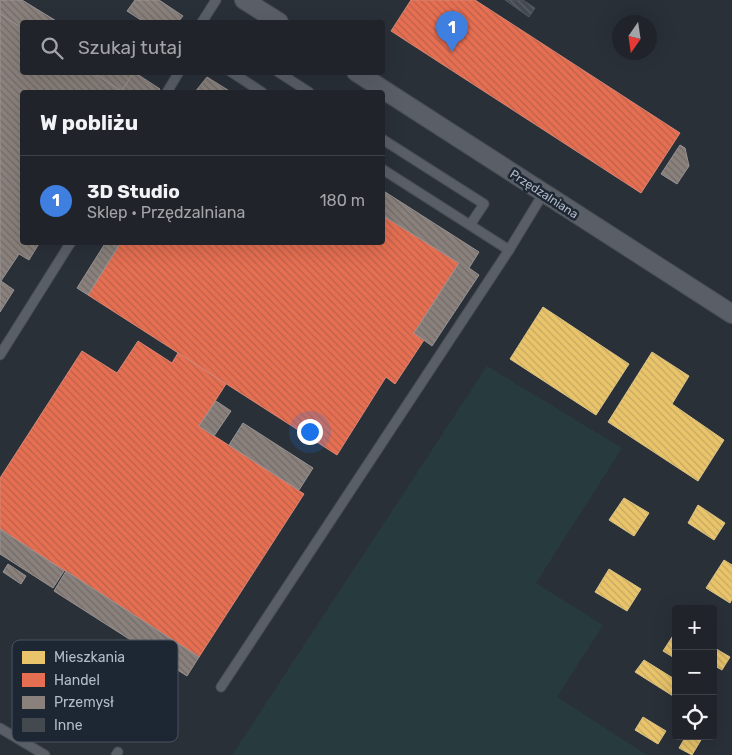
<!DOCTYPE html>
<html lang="pl">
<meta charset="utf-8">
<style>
body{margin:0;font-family:Rubik,sans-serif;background:#2d3036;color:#f1f3f6}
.controls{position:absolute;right:15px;bottom:15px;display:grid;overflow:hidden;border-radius:5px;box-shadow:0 5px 20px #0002}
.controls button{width:45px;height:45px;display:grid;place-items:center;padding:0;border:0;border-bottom:1px solid #3d4147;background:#20242a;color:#f1f3f6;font:25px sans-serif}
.compass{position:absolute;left:612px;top:15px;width:45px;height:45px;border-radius:50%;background:#20242a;box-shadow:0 5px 20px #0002;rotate:193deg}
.you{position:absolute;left:309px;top:431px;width:18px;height:18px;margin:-12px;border:4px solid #fff;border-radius:50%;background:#1a73e8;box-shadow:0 0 0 8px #1a73e833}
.badge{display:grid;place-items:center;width:32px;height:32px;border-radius:50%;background:#848b96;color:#fff;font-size:16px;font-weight:700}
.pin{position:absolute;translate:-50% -41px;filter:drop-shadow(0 1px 2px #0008)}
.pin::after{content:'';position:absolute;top:26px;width:18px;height:15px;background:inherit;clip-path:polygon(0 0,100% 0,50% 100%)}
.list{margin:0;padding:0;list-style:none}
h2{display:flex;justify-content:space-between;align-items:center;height:65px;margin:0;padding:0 20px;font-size:21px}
h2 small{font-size:16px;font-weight:400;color:#a2a4a8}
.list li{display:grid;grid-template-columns:32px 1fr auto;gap:15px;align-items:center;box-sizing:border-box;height:90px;padding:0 20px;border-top:1px solid #3d4147}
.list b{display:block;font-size:19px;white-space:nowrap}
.list p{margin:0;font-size:16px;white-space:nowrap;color:#a2a4a8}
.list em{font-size:16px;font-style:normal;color:#a2a4a8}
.icon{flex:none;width:28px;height:28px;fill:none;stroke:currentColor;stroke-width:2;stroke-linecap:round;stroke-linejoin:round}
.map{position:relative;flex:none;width:732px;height:755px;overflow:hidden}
.search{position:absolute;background:#20242a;box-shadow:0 5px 20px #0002;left:20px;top:20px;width:365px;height:55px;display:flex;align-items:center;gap:12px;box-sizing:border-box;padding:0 18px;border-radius:5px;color:#a2a4a8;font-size:19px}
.panel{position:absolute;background:#20242a;box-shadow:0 5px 20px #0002;left:20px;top:90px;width:365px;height:155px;border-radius:5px}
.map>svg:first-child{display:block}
.green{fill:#273a3e}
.homes{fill:url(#homes-back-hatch);stroke:#d9c286}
.shops{fill:url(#shops-back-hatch);stroke:#d88675}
.industry{fill:url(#industry-back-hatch);stroke:#979393}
.building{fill:url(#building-back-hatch);stroke:#52575f}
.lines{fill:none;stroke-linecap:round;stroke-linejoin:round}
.lane-casing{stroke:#484c53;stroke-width:11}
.street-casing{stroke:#484c53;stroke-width:20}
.lane{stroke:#5a5e66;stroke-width:9}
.street{stroke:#5a5e66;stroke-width:18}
.labels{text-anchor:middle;stroke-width:5;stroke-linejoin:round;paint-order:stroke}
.street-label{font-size:12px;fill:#b4bcc9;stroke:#1d2633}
.key{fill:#1d2633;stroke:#4a5360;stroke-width:1}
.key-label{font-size:14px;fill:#b4bcc9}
</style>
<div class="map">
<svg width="732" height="755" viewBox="0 0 732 755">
<defs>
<pattern id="homes-back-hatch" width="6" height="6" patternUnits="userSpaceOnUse" patternTransform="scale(1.25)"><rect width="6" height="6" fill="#e9c46a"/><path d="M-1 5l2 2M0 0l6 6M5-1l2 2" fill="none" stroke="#c5a861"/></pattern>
<pattern id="shops-back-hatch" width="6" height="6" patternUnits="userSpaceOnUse" patternTransform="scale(1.25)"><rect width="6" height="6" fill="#e76f51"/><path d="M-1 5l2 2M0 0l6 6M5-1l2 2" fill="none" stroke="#bb614c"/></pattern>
<pattern id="industry-back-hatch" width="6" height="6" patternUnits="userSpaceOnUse" patternTransform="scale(1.25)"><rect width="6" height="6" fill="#8a817c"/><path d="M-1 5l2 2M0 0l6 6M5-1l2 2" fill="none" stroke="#716b69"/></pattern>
<pattern id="building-back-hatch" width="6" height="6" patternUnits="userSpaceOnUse" patternTransform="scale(1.25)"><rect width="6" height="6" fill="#444950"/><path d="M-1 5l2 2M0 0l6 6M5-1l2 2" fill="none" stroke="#5d6168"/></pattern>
</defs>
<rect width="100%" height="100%" fill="#2a3038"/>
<!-- green -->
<path class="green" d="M487,366l135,82 -86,135 67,42 -46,72 90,58h-415z"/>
<!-- homes -->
<g class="homes">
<path d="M543,307l86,57 -33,51 -86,-56z"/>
<path d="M652,352l37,24 -17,28 52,36 -26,41 -90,-59z"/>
<path d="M624,498l25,15 -15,23 -25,-16z"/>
<path d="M698,505l27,18 -11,17 -26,-17z"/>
<path d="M724,560l8,5v34l-2,4 -24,-15z"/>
<path d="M609,569l32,20 -14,22 -32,-19z"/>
<path d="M676,631v28l-13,-8z"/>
<path d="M713,647l17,10 -8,13 -9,-5z"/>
<path d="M644,660l32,20v12l-3,4 -38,-24z"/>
<path d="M643,717l23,14 -8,13 -23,-14z"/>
<path d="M686,736h8l7,4 -9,15 -13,-7z"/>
</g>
<!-- shops -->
<g class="shops">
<path d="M411,0h64l205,133 -39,60 -250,-162z"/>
<path d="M382,215l77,48 -45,70 10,7 -29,44 -9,-7 -49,78 -249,-160 33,-53h261z"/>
<path d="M138,341l34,22 6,-10 48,31 -27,42 105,68 -105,163 -199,-128v-51l82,-127 35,22z"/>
</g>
<!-- industry -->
<g class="industry">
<path d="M0,0h22l36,22h-36v6l-22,-14z"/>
<path d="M135,0h24l24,16 -5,6h-34l-17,-11z"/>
<path d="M0,14l22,14v44h70l30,19 -100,1v150h18l-11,18 -10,-6 -18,27 13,9 -14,22z"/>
<path d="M92,72h42l-12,19z"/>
<path d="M134,72l26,17 -2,3h-37z"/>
<path d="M207,77l24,15h-36z"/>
<path d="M680,145l5,3 4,18 -12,18 -16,-10z"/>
<path d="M382,190l97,62 -10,16 10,7 -47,71 -18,-13 45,-70 -77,-48z"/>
<path d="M106,242h15l-33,53 -11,-7z"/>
<path d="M216,401l15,10 -17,25 -15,-10z"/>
<path d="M243,423l70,45 -14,22 -70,-45z"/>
<path d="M0,529l64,42 -11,17 -53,-34z"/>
<path d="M8,564l18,12 -5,8 -18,-12z"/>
<path d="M66,571l133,86 -12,19 -133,-85z"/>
</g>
<!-- building -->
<path class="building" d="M505,0h18l12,8 -6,9z"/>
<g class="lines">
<defs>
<g id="lane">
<path d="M202,22l14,-22"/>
<path d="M231,72l31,20"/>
<path d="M278,72l31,20"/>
<path d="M167,92l12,-20"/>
<path d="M382,139l102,65 -14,21"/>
<path d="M382,169l127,81"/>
<path d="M0,355l71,-113"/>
<path d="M221,687l288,-437 34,-56"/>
<path d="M0,728l45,27"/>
<path d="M116,755l2,-3"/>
</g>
<g id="street">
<path d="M244,0l35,22"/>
<path d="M356,72l376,242"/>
</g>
</defs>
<!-- lane casing -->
<use href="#lane" class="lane-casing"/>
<!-- street casing -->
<use href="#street" class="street-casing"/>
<!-- lane -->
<use href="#lane" class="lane"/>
<!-- street -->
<use href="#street" class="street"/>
</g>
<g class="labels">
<!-- street labels -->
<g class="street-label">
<text transform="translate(544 194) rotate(33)" y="4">Przędzalniana</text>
</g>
</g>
<!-- legend -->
<rect x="12" y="640" width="166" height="102" rx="8" class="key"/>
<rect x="22" y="651" width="23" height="13" fill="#e9c46a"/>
<rect x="22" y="673" width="23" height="14" fill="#e76f51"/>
<rect x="22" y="696" width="23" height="13" fill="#8a817c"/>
<rect x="22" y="718" width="23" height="14" fill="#444950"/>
<g class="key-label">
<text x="54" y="662">Mieszkania</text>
<text x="54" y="685">Handel</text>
<text x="54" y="707">Przemysł</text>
<text x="54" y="730">Inne</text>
</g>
</svg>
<div class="controls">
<button>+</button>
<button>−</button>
<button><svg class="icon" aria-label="locate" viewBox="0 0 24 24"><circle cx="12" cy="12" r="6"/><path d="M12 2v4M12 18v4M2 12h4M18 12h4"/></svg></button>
</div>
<svg class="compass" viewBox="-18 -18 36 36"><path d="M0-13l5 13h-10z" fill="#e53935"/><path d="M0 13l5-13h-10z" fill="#a2a4a8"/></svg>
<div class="you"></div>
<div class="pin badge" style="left:452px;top:52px;background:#3f7fe0">1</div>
<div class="search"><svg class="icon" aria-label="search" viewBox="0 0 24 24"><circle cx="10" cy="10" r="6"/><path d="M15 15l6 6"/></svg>Szukaj tutaj</div>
<section class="panel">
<h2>W pobliżu<small></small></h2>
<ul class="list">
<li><span class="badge" style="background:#3f7fe0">1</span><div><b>3D Studio</b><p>Sklep · Przędzalniana</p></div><em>180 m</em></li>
</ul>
</section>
</div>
